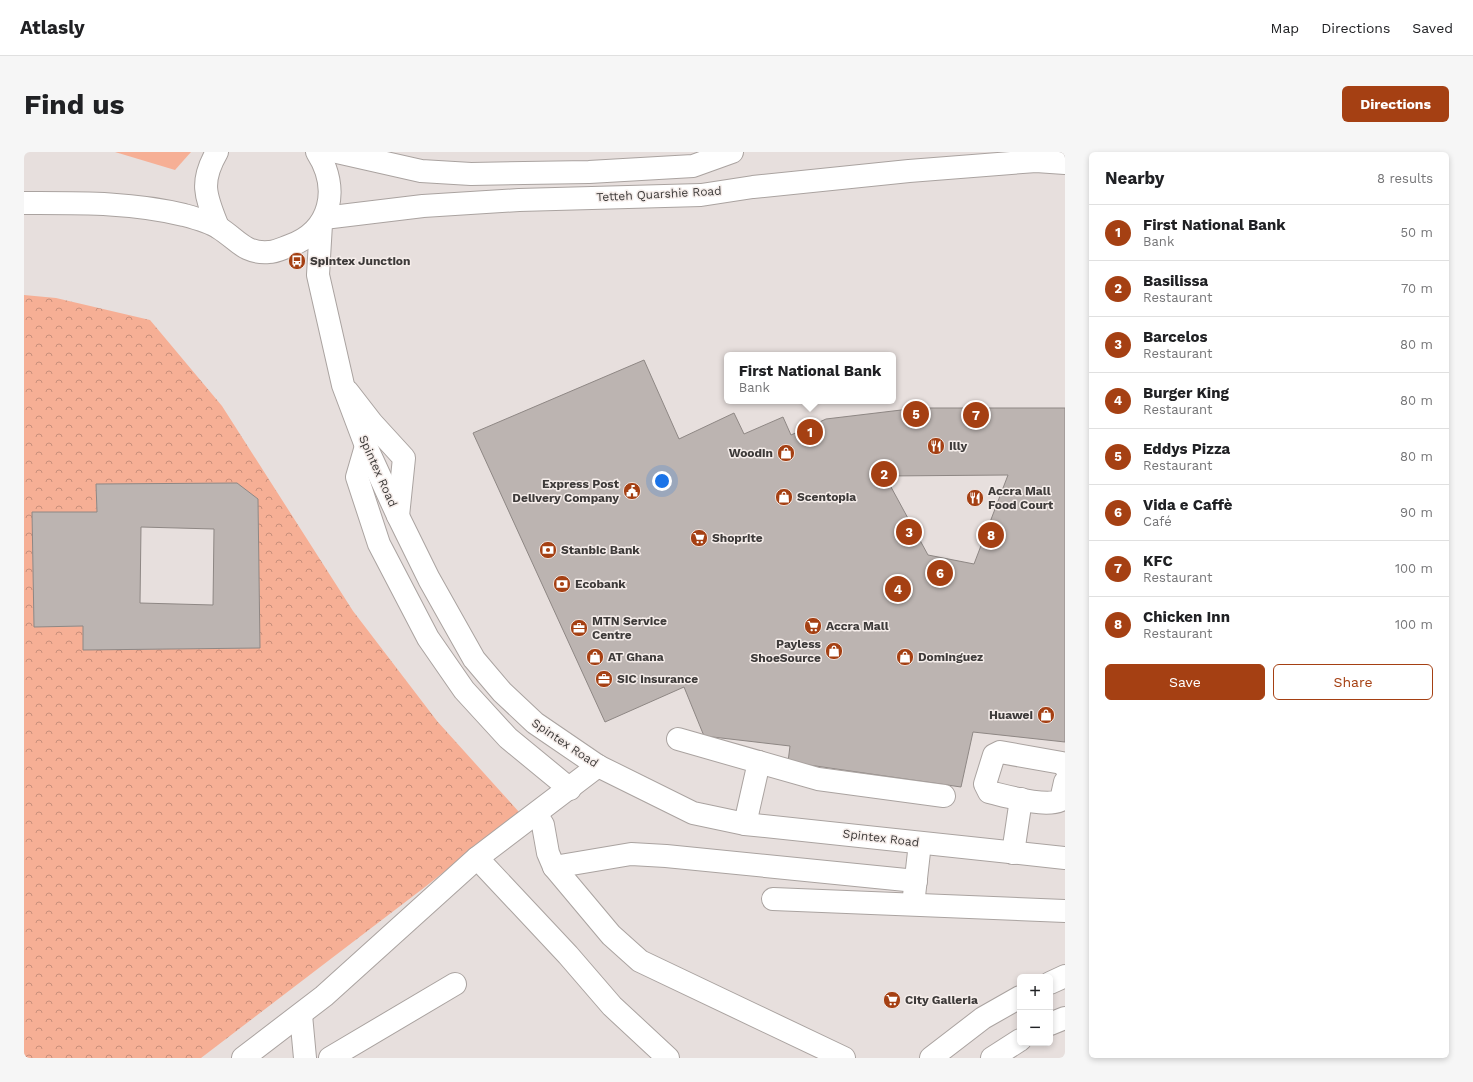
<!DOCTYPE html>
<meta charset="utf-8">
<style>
body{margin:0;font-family:"Work Sans",sans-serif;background:#f6f6f6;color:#202124}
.controls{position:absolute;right:12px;bottom:12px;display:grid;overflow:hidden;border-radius:6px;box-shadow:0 2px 6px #0003}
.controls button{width:36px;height:36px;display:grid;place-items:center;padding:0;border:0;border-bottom:1px solid #e0e0e0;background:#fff;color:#202124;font:20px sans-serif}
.you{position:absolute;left:638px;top:329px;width:14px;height:14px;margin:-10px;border:3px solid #fff;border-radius:50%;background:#1a73e8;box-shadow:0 0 0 6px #1a73e833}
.badge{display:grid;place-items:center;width:26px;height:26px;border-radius:50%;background:#a54013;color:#fff;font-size:13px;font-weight:700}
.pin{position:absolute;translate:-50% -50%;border:2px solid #fff;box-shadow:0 1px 4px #0006}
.popup{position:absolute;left:700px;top:200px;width:172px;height:52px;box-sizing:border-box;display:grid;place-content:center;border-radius:6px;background:#fff;filter:drop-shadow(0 1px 3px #0005);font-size:13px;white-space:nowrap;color:#757577}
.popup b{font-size:15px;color:#202124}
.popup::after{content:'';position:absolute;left:50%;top:100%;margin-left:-8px;border:8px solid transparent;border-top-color:#fff}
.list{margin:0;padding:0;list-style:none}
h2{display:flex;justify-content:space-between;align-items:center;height:52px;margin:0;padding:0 16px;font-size:17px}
h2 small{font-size:13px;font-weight:400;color:#757577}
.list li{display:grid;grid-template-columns:26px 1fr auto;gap:12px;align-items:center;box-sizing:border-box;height:56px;padding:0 16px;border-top:1px solid #e0e0e0}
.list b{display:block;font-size:15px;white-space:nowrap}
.list p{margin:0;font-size:13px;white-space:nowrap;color:#757577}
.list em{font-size:13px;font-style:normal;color:#757577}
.actions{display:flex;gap:8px;padding:12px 16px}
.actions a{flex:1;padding:9px 0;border:1px solid #a54013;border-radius:6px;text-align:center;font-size:14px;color:#a54013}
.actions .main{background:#a54013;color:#fff}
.map{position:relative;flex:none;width:1041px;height:906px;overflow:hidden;border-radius:6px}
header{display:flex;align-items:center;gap:24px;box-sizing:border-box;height:56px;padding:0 20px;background:#fff;border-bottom:1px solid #e0e0e0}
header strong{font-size:19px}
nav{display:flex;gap:22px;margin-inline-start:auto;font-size:14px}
.intro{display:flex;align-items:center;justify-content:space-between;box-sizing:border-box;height:96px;padding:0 24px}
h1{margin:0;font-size:28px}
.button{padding:10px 18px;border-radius:6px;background:#a54013;color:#fff;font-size:14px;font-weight:700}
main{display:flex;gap:24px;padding:0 24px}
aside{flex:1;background:#fff;border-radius:6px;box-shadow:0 2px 6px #0003}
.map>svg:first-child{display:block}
.grass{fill:#f6af95}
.forest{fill:url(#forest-crowns);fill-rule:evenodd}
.building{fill:#bcb4b1;stroke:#8e8784;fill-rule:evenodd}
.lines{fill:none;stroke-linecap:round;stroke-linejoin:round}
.minor-casing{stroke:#aaa3a0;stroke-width:24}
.major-casing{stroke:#aaa3a0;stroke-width:24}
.highway-casing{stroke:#aaa3a0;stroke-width:24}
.minor{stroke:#fff;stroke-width:22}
.major{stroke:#fff;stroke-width:22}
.highway{stroke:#fff;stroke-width:22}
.labels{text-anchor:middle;stroke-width:3;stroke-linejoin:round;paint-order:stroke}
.street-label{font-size:12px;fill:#3d3a39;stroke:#f5edea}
.poi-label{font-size:12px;font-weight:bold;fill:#3d3a39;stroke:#f5edea;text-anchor:start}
</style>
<header>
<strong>Atlasly</strong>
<nav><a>Map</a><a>Directions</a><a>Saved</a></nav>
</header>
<div class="intro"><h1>Find us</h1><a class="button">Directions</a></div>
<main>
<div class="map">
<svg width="1041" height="906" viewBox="0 0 1041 906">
<defs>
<pattern id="forest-crowns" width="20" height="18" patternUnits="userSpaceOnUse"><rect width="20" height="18" fill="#f6af95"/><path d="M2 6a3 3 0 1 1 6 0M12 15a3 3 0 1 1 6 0" fill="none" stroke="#c88f7b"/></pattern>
</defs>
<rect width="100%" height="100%" fill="#e7dfdd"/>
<!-- grass -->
<path class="grass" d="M91,0h76l-16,18z"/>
<!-- forest -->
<path class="forest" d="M0,143l32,3 94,22 72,86 131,205 84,110 82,91 -94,75 -224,171h-177zM212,331l22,16 2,149 -176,2 -1,-24 -49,1 -2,-114 65,-1 -1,-27z"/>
<!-- building -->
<g class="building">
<path d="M620,208l35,79 55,-26 10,21 39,-17 8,18 35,-16 92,-11h147v334l-92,-10 -12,55 -173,-25 2,-16 -86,-10 -20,-49 -79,35 -132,-289zM984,323l-34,89 -46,-9 -43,-79z"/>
<path d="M213,331l21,16 2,149 -177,2v-24l-49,1 -2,-115h65l-1,-28zM117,375l73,2 -1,76 -73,-2z"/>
</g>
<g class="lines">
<defs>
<g id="minor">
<path d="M300,66l99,-12 96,-6 182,-5 52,-8 156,-16 127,-10 29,2"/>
<path d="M324,240l24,31 32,35 -6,58"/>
<path d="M342,294l-9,31 22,67 49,94 36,52 44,48 62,51"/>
<path d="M654,587l140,40 126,17"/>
<path d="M1041,615l-3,-4 -62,-11 -6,3 -9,29 4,8c17,4 57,16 72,8l4,-18"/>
<path d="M512,662l7,11 5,28 6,14 57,68 29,26 204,97"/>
<path d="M721,672l14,-62"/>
<path d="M989,701l8,-54"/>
<path d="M453,706l91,97 44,51 56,52"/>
<path d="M530,715l77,-13 35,2 250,25"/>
<path d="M890,744l6,-53"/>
<path d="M749,747l292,12"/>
<path d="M277,863l4,43"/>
<path d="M219,906l81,-62 153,-138 121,-92"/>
<path d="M306,906l125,-74"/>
</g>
<g id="major">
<path d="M297,72l-3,51 25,110 23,61 32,70 31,63 45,80 28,33 33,31 63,43 95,47 52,11 320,34"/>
<path d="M1026,831l15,-7"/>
<path d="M1026,872l15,-6"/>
<path d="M907,906l52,-40 37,-21"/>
<path d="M968,906l28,-18"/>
</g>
<g id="highway">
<path d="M193,0c-18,31 -11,45 1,75"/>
<path d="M313,0l84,19 50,3 118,-2 104,-6 39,-14"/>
<path d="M0,51c54,0 108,-1 160,12 11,3 26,7 35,13 18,11 25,26 50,24 7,0 14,-4 20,-6 43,-15 51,-58 28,-94"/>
</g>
</defs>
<!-- minor casing -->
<use href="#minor" class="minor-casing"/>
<!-- major casing -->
<use href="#major" class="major-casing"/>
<!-- highway casing -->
<use href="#highway" class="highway-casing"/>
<!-- minor -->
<use href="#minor" class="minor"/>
<!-- major -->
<use href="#major" class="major"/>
<!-- highway -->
<use href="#highway" class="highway"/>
</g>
<!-- icons -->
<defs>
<symbol id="bus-disc" viewBox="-11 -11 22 22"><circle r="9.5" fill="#a54013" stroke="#f5edea"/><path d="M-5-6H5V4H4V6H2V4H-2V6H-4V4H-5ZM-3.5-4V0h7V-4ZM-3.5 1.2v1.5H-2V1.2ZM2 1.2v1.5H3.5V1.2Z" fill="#fff"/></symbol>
<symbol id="restaurant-disc" viewBox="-11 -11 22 22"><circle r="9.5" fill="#a54013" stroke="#f5edea"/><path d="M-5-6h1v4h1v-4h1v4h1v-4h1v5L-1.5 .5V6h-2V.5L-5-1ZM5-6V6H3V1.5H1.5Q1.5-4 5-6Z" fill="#fff"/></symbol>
<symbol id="shop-disc" viewBox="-11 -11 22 22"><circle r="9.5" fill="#a54013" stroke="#f5edea"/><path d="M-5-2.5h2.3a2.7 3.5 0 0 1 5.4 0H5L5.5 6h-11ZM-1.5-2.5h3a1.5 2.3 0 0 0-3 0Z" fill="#fff"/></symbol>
<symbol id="civic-disc" viewBox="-11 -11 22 22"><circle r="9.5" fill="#a54013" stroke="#f5edea"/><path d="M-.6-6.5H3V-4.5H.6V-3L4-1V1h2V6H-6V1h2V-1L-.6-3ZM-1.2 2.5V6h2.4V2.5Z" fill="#fff"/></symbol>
<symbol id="supermarket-disc" viewBox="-11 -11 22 22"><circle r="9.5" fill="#a54013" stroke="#f5edea"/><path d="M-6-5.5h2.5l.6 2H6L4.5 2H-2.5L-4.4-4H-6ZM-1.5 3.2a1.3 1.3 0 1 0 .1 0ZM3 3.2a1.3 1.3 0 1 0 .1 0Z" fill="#fff"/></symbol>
<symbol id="bank-disc" viewBox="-11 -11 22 22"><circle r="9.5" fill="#a54013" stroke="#f5edea"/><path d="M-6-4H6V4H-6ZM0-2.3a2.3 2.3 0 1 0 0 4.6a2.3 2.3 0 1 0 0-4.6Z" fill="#fff"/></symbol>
<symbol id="office-disc" viewBox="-11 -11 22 22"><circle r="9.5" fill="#a54013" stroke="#f5edea"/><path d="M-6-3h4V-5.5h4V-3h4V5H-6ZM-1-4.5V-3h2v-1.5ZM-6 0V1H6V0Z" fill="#fff"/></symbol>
</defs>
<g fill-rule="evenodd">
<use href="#bus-disc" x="263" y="99" width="20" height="20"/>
<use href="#restaurant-disc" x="902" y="284" width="20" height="20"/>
<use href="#shop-disc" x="752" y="291" width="20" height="20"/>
<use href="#civic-disc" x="598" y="329" width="20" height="20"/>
<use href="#shop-disc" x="750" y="335" width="20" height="20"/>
<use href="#restaurant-disc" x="941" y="336" width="20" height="20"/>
<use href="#supermarket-disc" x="665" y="376" width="20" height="20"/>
<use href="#bank-disc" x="514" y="388" width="20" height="20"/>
<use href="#bank-disc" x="528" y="422" width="20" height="20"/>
<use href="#supermarket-disc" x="779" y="464" width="20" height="20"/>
<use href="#office-disc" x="545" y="466" width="20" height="20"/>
<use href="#shop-disc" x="800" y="489" width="20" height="20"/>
<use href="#shop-disc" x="561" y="495" width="20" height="20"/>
<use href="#shop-disc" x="871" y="495" width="20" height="20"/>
<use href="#office-disc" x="570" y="517" width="20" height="20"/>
<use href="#shop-disc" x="1012" y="553" width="20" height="20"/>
<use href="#supermarket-disc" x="858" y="838" width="20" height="20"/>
</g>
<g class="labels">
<!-- street labels -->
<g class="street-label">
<text transform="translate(635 42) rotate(-3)" y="4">Tetteh Quarshie Road</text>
<text transform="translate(354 319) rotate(66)" y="4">Spintex Road</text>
<text transform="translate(541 591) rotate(34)" y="4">Spintex Road</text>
<text transform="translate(857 686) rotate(7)" y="4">Spintex Road</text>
</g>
<!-- poi labels -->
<g class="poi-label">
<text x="286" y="113">Spintex Junction</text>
<text x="925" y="298">Illy</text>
<text x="749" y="305" text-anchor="end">Woodin</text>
<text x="595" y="336" text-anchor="end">Express Post<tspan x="595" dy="14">Delivery Company</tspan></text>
<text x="964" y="343">Accra Mall<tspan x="964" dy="14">Food Court</tspan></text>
<text x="773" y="349">Scentopia</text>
<text x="688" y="390">Shoprite</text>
<text x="537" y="402">Stanbic Bank</text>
<text x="551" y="436">Ecobank</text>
<text x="568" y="473">MTN Service<tspan x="568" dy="14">Centre</tspan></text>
<text x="802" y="478">Accra Mall</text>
<text x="797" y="496" text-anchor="end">Payless<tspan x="797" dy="14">ShoeSource</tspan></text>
<text x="584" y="509">AT Ghana</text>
<text x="894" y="509">Dominguez</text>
<text x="593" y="531">SIC insurance</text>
<text x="1009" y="567" text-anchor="end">Huawei</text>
<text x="881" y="852">City Galleria</text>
</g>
</g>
</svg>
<div class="controls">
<button>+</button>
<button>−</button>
</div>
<div class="you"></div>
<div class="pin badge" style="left:786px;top:280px">1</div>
<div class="popup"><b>First National Bank</b>Bank</div>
<div class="pin badge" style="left:860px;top:322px">2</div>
<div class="pin badge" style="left:885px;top:380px">3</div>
<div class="pin badge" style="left:874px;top:437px">4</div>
<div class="pin badge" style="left:892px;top:262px">5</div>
<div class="pin badge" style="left:916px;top:421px">6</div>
<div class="pin badge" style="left:952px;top:263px">7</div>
<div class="pin badge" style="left:967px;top:383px">8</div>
</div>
<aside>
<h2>Nearby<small>8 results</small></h2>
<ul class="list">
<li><span class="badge">1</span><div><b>First National Bank</b><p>Bank</p></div><em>50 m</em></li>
<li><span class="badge">2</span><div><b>Basilissa</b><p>Restaurant</p></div><em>70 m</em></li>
<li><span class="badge">3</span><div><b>Barcelos</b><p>Restaurant</p></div><em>80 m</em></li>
<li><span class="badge">4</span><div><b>Burger King</b><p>Restaurant</p></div><em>80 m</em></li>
<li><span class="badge">5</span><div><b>Eddys Pizza</b><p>Restaurant</p></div><em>80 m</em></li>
<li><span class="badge">6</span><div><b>Vida e Caffè</b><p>Café</p></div><em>90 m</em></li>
<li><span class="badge">7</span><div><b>KFC</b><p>Restaurant</p></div><em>100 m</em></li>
<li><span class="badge">8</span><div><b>Chicken Inn</b><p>Restaurant</p></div><em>100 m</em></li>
</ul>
<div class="actions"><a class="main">Save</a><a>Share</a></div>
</aside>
</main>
